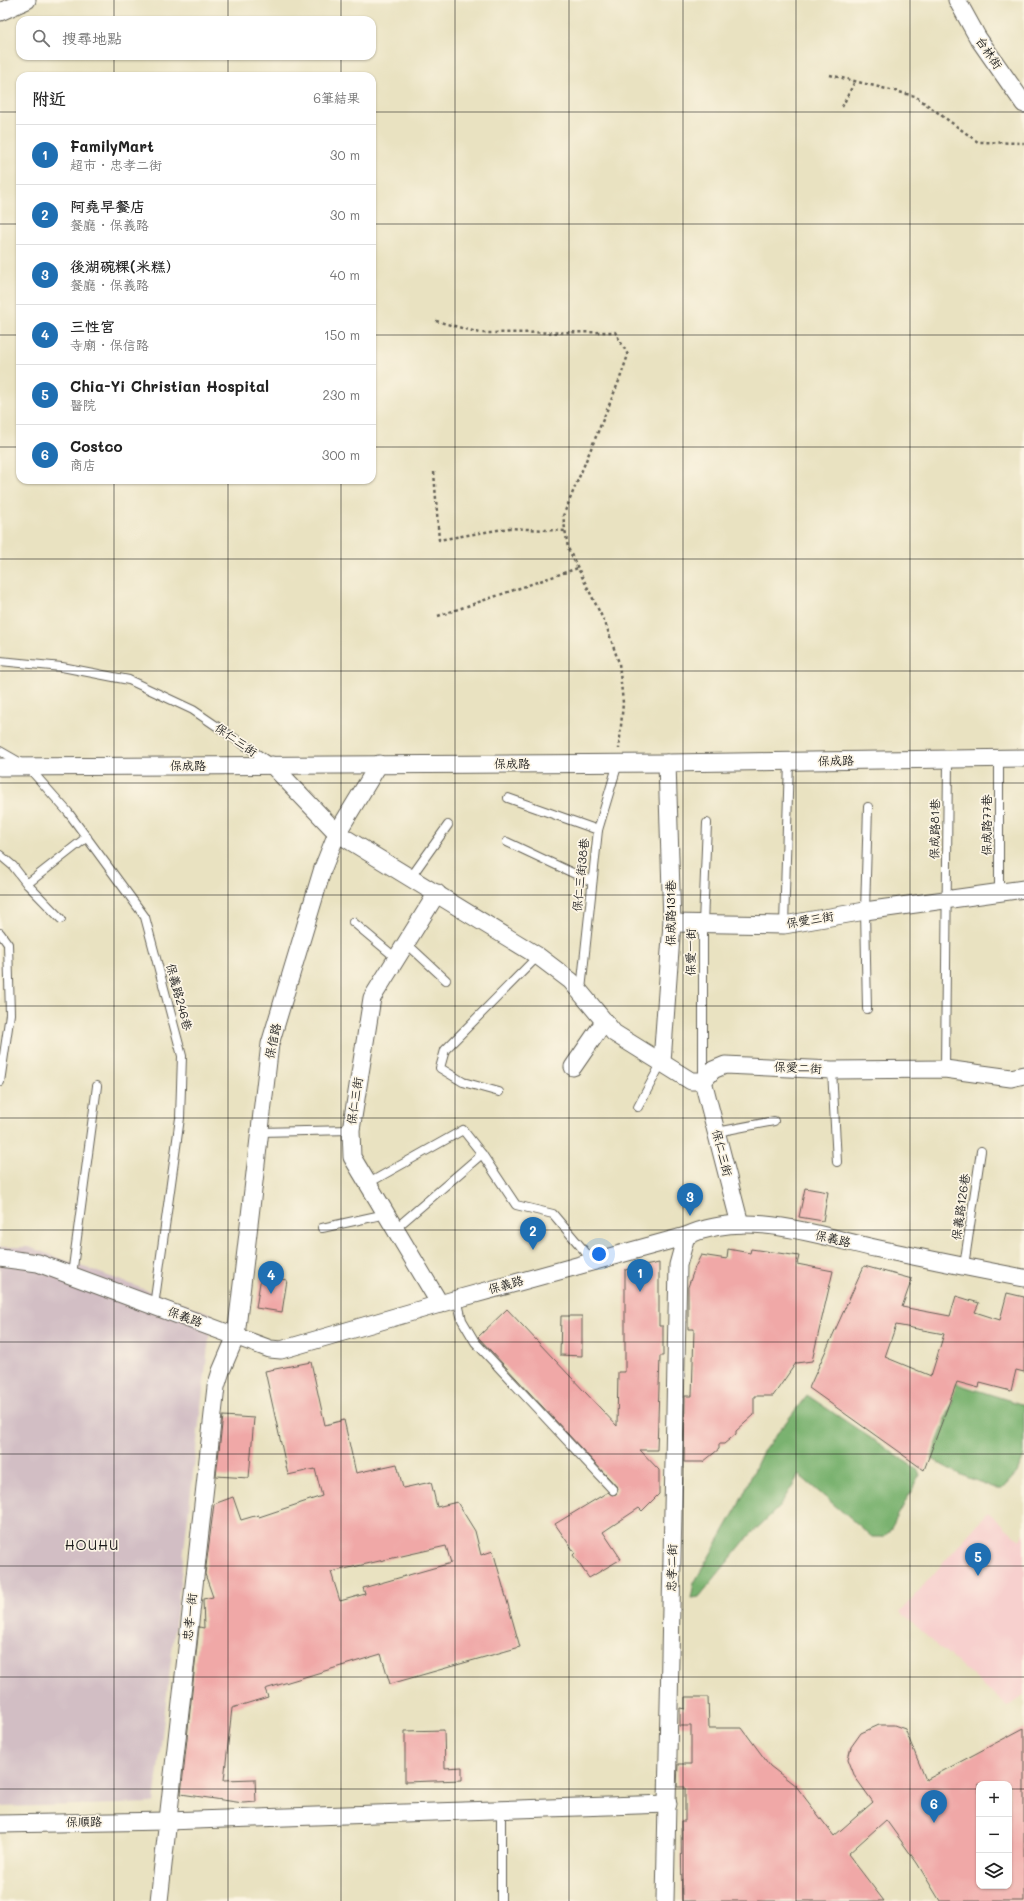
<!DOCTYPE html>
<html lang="zh-TW">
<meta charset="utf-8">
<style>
body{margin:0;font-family:Mali,"LXGW WenKai TC",sans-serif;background:#f6f6f6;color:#222}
.controls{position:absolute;right:12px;bottom:12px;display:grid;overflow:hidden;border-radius:8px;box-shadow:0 1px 3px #0004}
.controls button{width:36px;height:36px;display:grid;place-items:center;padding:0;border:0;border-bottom:1px solid #e0e0e0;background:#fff;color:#222;font:20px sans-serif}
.you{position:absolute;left:599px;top:1254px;width:14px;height:14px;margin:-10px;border:3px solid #fff;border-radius:50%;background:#1a73e8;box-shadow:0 0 0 6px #1a73e833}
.badge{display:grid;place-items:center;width:26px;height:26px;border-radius:50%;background:#1f6fb2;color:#fff;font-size:13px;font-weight:700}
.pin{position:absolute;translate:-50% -33px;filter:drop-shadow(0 1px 2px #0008)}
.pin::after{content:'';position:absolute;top:21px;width:14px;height:12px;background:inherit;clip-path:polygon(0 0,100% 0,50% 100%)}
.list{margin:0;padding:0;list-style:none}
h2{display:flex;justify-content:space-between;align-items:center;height:52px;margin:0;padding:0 16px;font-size:17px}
h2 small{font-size:13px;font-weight:400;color:#767676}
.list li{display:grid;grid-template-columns:26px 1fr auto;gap:12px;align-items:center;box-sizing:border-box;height:60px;padding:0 16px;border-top:1px solid #e0e0e0}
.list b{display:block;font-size:15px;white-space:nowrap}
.list p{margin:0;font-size:13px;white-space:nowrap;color:#767676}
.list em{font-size:13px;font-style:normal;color:#767676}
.icon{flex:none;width:22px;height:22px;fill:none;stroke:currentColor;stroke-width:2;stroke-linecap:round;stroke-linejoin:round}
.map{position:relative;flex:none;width:1024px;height:1901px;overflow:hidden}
.search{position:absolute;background:#fff;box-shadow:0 1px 3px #0004;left:16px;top:16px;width:360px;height:44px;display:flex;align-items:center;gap:10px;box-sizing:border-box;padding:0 14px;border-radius:12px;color:#767676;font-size:15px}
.panel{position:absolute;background:#fff;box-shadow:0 1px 3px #0004;left:16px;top:72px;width:360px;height:412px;border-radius:12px}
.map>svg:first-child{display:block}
.built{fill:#f7d0ce}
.industrial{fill:#d2bec4}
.forest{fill:#7ab270;stroke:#4b6746}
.building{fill:#f0a8a7;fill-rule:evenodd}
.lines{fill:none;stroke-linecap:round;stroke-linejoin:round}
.lane-casing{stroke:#646156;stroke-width:10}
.street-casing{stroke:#646156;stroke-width:19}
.path{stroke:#646156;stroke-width:2.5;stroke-dasharray:3 3;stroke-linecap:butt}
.lane{stroke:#fff;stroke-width:8}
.street{stroke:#fff;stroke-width:17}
.grid{fill:none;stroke:#1c1c1c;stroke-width:1;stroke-opacity:0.55}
.labels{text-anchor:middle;stroke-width:3.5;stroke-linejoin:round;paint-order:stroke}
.street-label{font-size:12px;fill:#1c1c1c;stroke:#fcf5e5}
.quarter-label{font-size:14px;letter-spacing:1px;fill:#1c1c1c;stroke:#fcf5e5}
</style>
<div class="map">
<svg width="1024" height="1901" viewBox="0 0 1024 1901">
<rect width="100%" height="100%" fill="#fcf5e5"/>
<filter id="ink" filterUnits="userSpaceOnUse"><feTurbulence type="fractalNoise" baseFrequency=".025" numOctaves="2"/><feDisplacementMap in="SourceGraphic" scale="8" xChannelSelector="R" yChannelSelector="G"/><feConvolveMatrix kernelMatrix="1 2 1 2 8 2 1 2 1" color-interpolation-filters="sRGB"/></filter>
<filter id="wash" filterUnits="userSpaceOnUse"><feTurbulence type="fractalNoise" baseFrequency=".012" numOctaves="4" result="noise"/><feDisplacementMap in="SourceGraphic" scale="16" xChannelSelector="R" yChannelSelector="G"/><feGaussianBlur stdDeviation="0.9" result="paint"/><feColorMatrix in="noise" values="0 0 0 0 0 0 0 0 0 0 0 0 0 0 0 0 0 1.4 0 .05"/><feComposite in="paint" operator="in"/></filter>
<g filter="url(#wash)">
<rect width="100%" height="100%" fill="#e9e2c1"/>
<!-- built -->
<path class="built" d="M988,1512l32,28 4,-8v164l-17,10 -107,-94z"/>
<!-- industrial -->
<path class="industrial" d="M0,1247h29l183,67 -58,489 -154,4z"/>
<!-- forest -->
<g class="forest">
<path d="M935,1377l89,28v50l-7,18 -15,16h-4l-37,-14 -30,-16 22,-59 -23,-10z"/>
<path d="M807,1395l111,75 2,5 -31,57 -6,5h-11l-73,-62 -20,32 -32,31 -48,59 -8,1 3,-15 44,-77 24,-53z"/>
</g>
<g id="blocks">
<!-- building -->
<g class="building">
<path d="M805,1188l23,4 -5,29 -24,-4z"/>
<path d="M728,1249l22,4 1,-4 48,7 -2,8 36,7 -21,90 -16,2 -23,33h-19v19l-18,16v3l-12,10h-5v5l-16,13h-19l1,-66h7l2,-67h-6v-42l7,-20 6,-12 26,4z"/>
<path d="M659,1263v63h4v30h-3l-3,94h-17l19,20v24l-17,17 -3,-3 -36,24 18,27 -32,19 -16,-23 2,-2 -20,-29 53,-32 4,3 4,-1 2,-6 -140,-151 29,-28 110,117 1,-54h7v-102z"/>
<path d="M864,1266l48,13 -10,28 48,9 6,-20 23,7 -4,9 25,8 7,-27 17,4v75l-8,-2 -5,21 -31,-8 -1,5 -22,-6 -33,88 -115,-82zM896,1325l48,9 -13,42 -46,-19z"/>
<path d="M261,1276l26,4 -5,32 -26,-4z"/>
<path d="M561,1316h21v40l-22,-1z"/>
<path d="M311,1362l14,63 19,-5 12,53 41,-9 6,24 28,-6 6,25 20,-5 18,29 6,24 12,-4 27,96 -130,37 -9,-30 -116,35 3,8 -36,11 -8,72 31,-1 1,23 -13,1 -62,-9 18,-167 5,1 -1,-29 10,-2 -8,-23 9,-70 19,-7 8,23 17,-5 1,2 63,-21 -7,-27 -27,6 -23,-104zM446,1546l5,17 -88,25 2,6 -25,7 -9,-29z"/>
<path d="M223,1416l31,2 -5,60 -33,-2z"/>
<path d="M685,1697h23l1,31h33l28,38 26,20 38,50 39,-34 -18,-25 -7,-18 3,-12 10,-14 18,-8h15l11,4 21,51 98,-52v173h-84l-23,-38 -31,-43 -38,34 36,47h-202l-1,-80h4v-34h-8l1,-23h13v-38h-11v-18l5,1zM979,1784h30v102h-30z"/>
<path d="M444,1730l1,38 17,-1v13l-57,2v-51z"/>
</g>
</g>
</g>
<g filter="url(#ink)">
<use href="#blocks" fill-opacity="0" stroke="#646156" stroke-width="1"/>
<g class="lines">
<defs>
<g id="lane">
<path d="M0,661l62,6 67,13 64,30 76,52"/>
<path d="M0,751l28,16 40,45 77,105 37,139 -2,62 -26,188"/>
<path d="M999,758v134"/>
<path d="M508,798l90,32"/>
<path d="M507,842l85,40"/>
<path d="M0,855l13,11 14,18 34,35"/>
<path d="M411,877l37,-52"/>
<path d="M27,884l60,-47"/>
<path d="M353,922l43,36"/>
<path d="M784,925l5,-164"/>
<path d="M0,933l8,11 2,70 -10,68"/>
<path d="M406,943l40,37"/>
<path d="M581,990l17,-160 20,-67"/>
<path d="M867,1009l-2,-98 3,-104"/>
<path d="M945,1069l3,-310"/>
<path d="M832,1070l5,92"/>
<path d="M703,1079v-155l4,-101"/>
<path d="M499,1092l-36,-10 -23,-14 5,-18 93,-94"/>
<path d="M638,1107l24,-45"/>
<path d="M260,1132l91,-2"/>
<path d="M717,1132l57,-11"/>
<path d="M367,1184l96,-54 19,24 34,51 37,9 40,47"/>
<path d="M322,1228l64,-14"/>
<path d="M395,1229l87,-75"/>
<path d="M964,1266l17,-115"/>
<path d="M72,1275l25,-189"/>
<path d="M457,1299l5,21 13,22 138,148"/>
<path d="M501,1810v91"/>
</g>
<g id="street">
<path d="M957,0l21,38 46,66"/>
<path d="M0,12l27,-12"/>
<path d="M272,765l65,68 201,123 33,25 43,52 77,48h12l10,-11 12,-5 107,5 113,-1 66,9 13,-3"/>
<path d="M0,767l667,-4 357,-5"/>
<path d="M437,893l-65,105 -21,132 1,27 88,147"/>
<path d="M672,923l112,2 81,-14 159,-22"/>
<path d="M662,1062l10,-139 -5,-160"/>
<path d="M573,1067l31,-45"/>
<path d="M703,1081l37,143"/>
<path d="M0,1258l38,5 232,86 11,1 176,-51 229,-63c62,-28 131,0 193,13 48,10 97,20 145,29"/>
<path d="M0,1824l167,-3 501,-17"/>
<path d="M159,1901l57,-514 5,-16 15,-35 34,-292 53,-176 14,-35 42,-69"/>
<path d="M665,1901l13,-636 8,-29"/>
</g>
</defs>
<!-- lane casing -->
<use href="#lane" class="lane-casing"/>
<!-- street casing -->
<use href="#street" class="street-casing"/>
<!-- path -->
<g class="path">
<path d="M830,75l85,21 63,46 46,1"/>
<path d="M842,107l13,-26"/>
<path d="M436,321l44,12 135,-1 13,23 -9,26 -56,135 5,32 38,77 13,38 4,40 -4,46"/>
<path d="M434,472l5,68 70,-12 56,3"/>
<path d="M438,616l140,-48"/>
</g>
<!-- lane -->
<use href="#lane" class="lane"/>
<!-- street -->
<use href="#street" class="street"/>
</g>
</g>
<!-- grid -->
<path class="grid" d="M114,0v20M228,0v20M341,0v20M455,0v1901M569,0v1901M683,0v1901M796,0v1901M910,0v1901M114,56v20M228,56v20M341,56v20M0,112h20M372,112h652M0,224h20M372,224h652M0,335h20M372,335h652M0,447h20M372,447h652M114,480v1421M228,480v1421M341,480v1421M0,559h1024M0,671h1024M0,783h1024M0,895h1024M0,1006h1024M0,1118h1024M0,1230h1024M0,1342h1024M0,1454h1024M0,1566h1024M0,1677h1024M0,1789h979M1009,1789h15"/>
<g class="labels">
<!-- street labels -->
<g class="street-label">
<text transform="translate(989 53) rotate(56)" y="4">台林街</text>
<text transform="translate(236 740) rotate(35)" y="4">保仁三街</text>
<text transform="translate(836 761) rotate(-1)" y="4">保成路</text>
<text x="512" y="768">保成路</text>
<text x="188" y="770">保成路</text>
<text transform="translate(987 825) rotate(-90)" y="4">保成路77巷</text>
<text transform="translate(935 829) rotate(-89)" y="4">保成路81巷</text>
<text transform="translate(581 875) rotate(-84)" y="4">保仁三街38巷</text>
<text transform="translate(671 913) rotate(-90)" y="4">保成路131巷</text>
<text transform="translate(810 920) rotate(-9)" y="4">保愛三街</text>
<text transform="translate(691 952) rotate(-90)" y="4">保愛一街</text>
<text transform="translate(179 997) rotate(75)" y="4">保義路246巷</text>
<text transform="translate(273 1041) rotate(-78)" y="4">保信路</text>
<text transform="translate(798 1068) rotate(3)" y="4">保愛二街</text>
<text transform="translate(355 1101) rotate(-81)" y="4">保仁三街</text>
<text transform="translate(722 1153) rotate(76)" y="4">保仁三街</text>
<text transform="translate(961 1207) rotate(-82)" y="4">保義路126巷</text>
<text transform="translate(833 1239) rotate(13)" y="4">保義路</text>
<text transform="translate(506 1285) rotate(-16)" y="4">保義路</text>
<text transform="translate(185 1317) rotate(20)" y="4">保義路</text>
<text transform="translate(672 1568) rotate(-89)" y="4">忠孝二街</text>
<text transform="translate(190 1617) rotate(-84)" y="4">忠孝一街</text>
<text transform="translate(84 1822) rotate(-1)" y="4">保順路</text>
</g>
<!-- quarter labels -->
<g class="quarter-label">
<text x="92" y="1550">HOUHU</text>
</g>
</g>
</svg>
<div class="controls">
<button>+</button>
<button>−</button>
<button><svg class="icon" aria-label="layers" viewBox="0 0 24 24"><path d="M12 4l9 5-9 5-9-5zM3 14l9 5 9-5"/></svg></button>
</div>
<div class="you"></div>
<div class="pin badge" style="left:640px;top:1292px">1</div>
<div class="pin badge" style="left:533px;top:1250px">2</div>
<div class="pin badge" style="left:690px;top:1216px">3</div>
<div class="pin badge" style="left:271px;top:1294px">4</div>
<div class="pin badge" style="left:978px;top:1576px">5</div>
<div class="pin badge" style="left:934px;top:1823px">6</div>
<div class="search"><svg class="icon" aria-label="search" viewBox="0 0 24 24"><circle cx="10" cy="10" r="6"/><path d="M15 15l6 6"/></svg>搜尋地點</div>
<section class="panel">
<h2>附近<small>6筆結果</small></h2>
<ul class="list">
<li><span class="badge">1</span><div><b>FamilyMart</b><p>超市 · 忠孝二街</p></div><em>30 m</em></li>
<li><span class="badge">2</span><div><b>阿堯早餐店</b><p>餐廳 · 保義路</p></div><em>30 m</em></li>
<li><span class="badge">3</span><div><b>後湖碗粿(米糕）</b><p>餐廳 · 保義路</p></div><em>40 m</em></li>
<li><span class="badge">4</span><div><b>三性宮</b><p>寺廟 · 保信路</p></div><em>150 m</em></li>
<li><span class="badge">5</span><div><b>Chia-Yi Christian Hospital</b><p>醫院</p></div><em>230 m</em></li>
<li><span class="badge">6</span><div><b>Costco</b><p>商店</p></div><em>300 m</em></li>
</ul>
</section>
</div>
